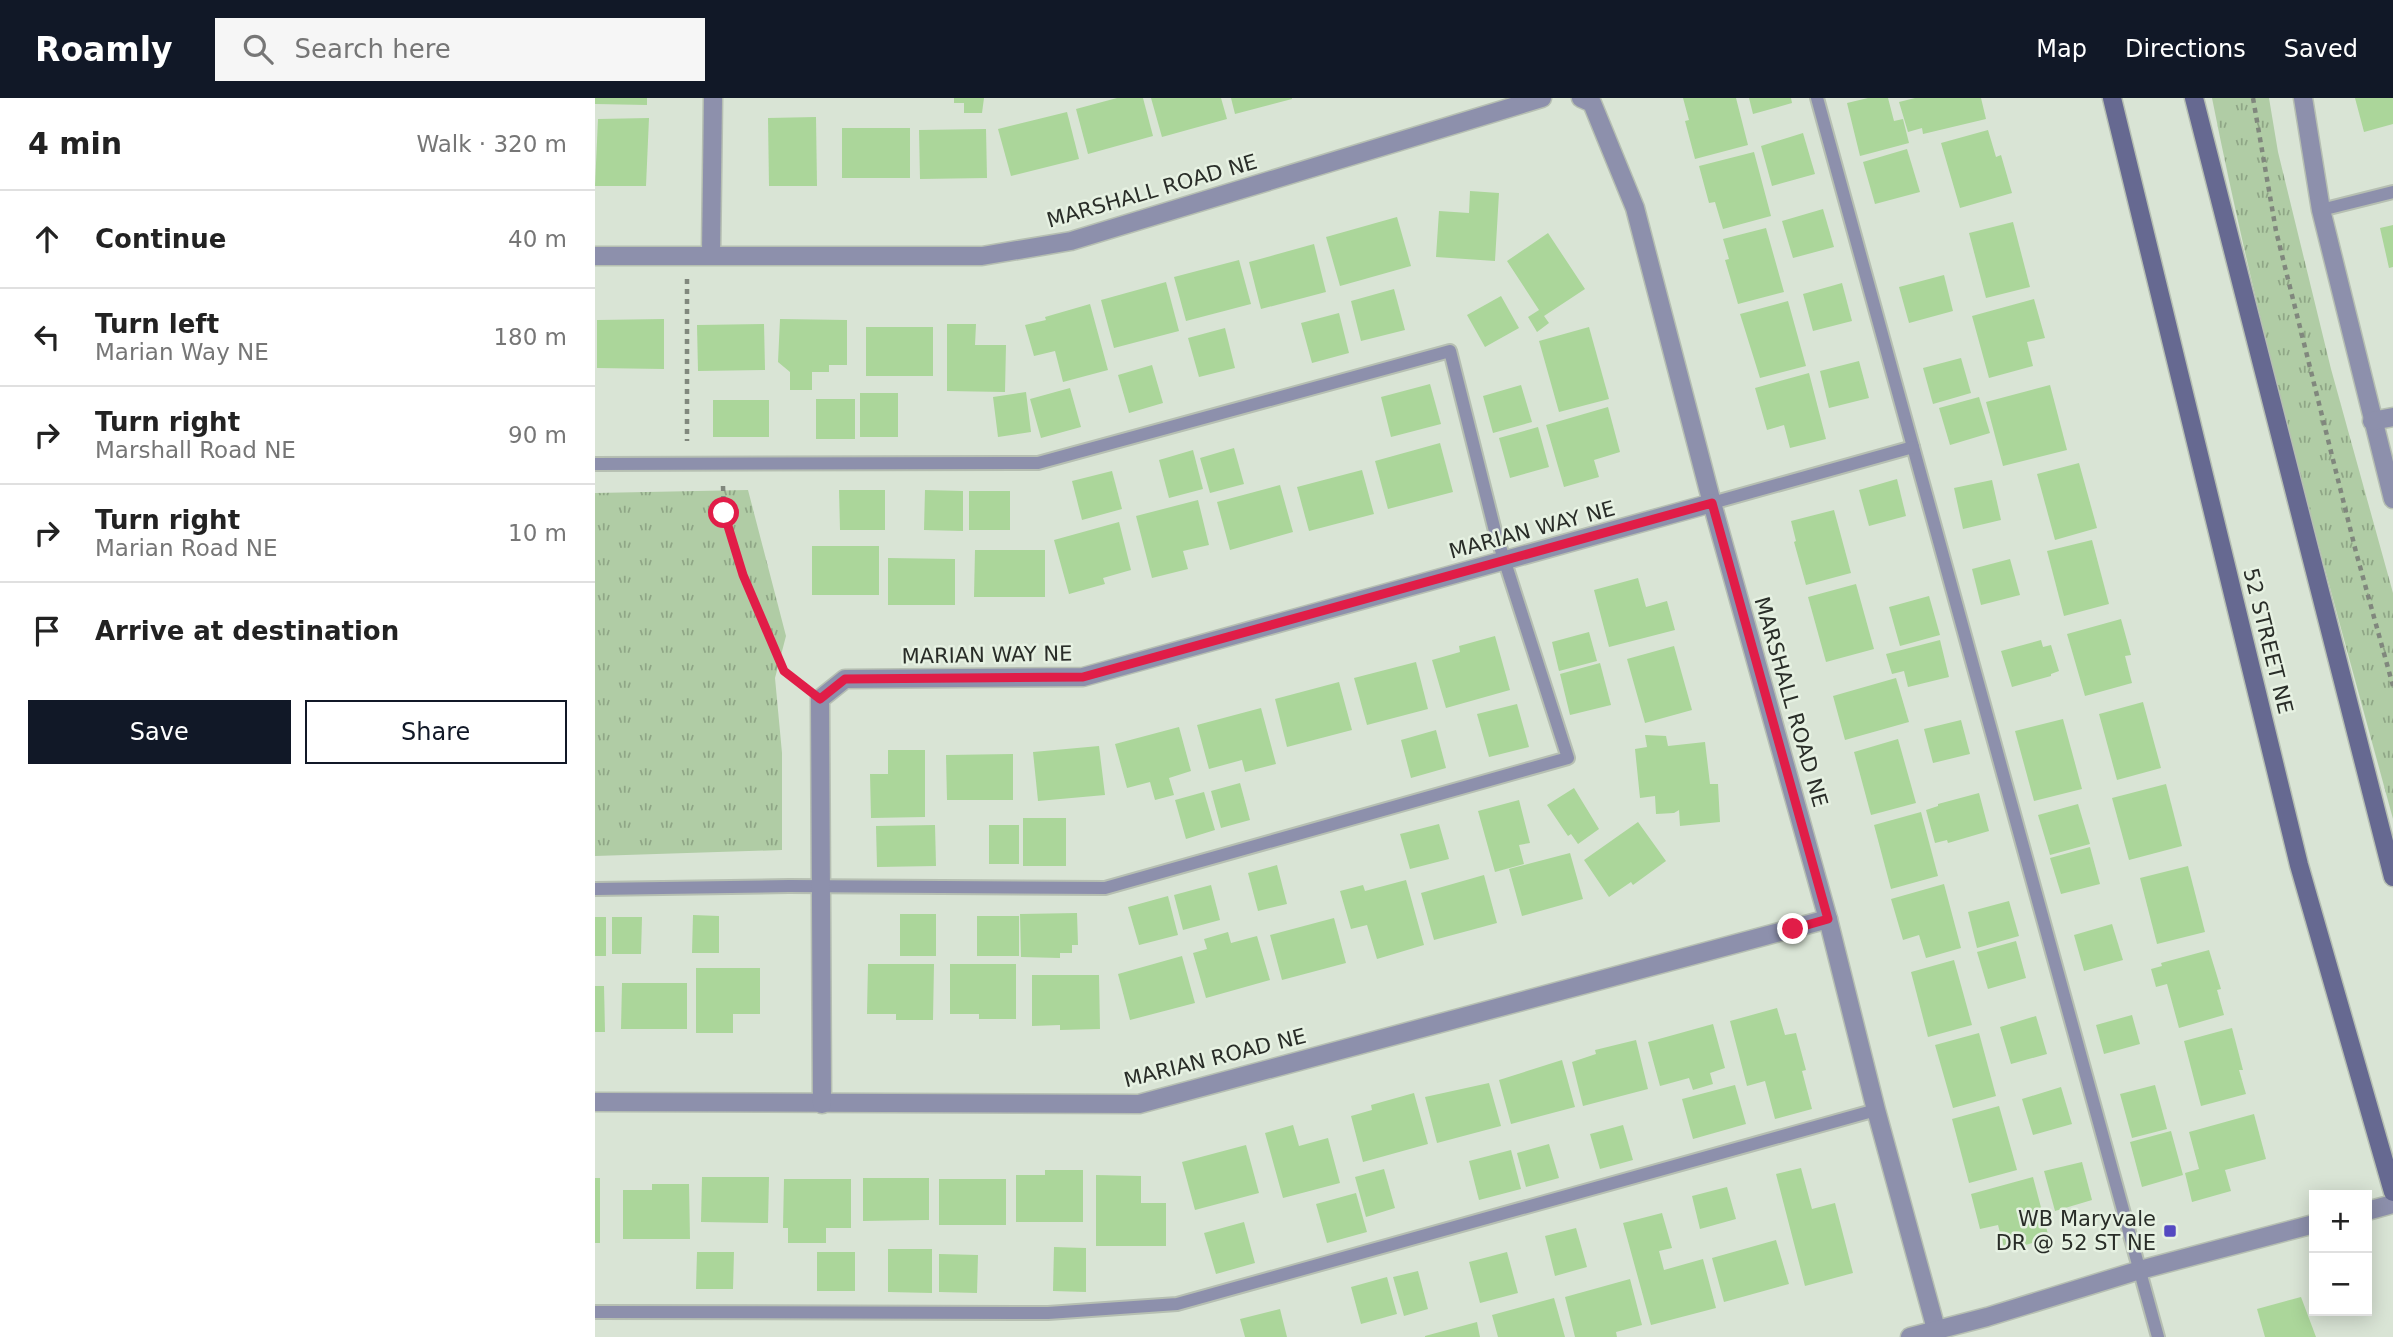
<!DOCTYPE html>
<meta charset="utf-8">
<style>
body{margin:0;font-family:"DejaVu Sans",sans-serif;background:#f6f6f6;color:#222}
.controls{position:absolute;right:21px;bottom:21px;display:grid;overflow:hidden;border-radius:0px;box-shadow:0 4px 18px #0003}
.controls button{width:63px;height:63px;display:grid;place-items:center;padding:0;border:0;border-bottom:2px solid #e0e0e0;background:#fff;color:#222;font:35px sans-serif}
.stop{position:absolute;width:21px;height:21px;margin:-16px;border:5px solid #e11d48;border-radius:50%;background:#fff}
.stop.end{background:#e11d48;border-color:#fff;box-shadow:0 2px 7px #0008}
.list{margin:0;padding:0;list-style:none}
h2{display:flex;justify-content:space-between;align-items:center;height:91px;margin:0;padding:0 28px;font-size:30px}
h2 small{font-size:23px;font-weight:400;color:#767676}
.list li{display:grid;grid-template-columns:46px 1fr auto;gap:21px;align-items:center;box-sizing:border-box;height:98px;padding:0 28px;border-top:2px solid #e0e0e0}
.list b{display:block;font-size:26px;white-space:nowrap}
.list p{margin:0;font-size:23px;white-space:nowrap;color:#767676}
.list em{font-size:23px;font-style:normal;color:#767676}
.actions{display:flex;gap:14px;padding:21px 28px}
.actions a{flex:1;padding:16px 0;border:2px solid #111827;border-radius:0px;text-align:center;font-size:24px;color:#111827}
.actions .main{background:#111827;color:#fff}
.icon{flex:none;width:38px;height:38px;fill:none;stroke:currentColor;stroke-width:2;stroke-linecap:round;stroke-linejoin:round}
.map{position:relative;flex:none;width:1798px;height:1239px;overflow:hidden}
header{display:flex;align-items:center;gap:42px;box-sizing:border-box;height:98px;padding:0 35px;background:#111827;color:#fff}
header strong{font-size:33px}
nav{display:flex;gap:38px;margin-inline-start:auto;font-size:24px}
.search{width:490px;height:63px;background:#f6f6f6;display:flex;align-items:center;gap:18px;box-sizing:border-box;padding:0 24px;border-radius:0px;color:#767676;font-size:26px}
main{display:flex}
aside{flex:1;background:#fff}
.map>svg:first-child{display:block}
.grass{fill:url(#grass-tufts)}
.building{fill:#abd69a}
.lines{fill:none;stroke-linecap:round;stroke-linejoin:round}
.lane-casing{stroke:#b6bfb2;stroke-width:16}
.street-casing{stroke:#b6bfb2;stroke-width:21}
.secondary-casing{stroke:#b6bfb2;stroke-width:21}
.path{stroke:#80877d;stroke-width:4.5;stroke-dasharray:5 5;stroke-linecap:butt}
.lane{stroke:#8d90ac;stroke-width:12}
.street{stroke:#8d90ac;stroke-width:18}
.secondary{stroke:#666991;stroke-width:18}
.route{stroke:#e11d48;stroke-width:9}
.poi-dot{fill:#5449c1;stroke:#e6f1e2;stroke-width:2.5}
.labels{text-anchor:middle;stroke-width:5;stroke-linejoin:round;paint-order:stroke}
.street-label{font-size:21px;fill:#292d28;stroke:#e6f1e2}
.poi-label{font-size:21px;fill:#292d28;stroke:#e6f1e2;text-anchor:end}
</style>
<header>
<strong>Roamly</strong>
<div class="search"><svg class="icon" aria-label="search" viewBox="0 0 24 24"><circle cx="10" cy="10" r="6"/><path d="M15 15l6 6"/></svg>Search here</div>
<nav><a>Map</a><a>Directions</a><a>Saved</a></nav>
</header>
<main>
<aside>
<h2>4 min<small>Walk · 320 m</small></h2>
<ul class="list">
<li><svg class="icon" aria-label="ahead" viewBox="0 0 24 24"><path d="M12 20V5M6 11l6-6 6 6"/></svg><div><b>Continue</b></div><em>40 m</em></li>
<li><svg class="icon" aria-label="left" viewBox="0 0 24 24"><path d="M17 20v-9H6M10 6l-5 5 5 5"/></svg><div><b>Turn left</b><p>Marian Way NE</p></div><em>180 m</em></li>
<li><svg class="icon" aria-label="right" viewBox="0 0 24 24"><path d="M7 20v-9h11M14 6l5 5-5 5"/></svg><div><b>Turn right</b><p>Marshall Road NE</p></div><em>90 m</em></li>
<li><svg class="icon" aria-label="right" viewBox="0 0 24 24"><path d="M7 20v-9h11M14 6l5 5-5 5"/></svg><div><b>Turn right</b><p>Marian Road NE</p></div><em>10 m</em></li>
<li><svg class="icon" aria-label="arrive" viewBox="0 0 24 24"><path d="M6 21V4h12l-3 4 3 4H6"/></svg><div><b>Arrive at destination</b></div></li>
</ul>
<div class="actions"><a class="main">Save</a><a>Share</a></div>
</aside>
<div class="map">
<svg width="1798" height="1239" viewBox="0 0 1798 1239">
<defs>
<pattern id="grass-tufts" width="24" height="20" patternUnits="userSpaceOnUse" patternTransform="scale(1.75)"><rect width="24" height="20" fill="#b0cca5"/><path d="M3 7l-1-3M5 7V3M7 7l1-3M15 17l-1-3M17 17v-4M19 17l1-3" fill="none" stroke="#8fa686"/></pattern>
</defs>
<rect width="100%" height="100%" fill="#d9e4d5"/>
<!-- grass -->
<g class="grass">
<path d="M1617,0h57l9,54 53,217 62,224v226c-65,-239 -133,-478 -181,-721z"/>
<path d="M153,392l38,146 -11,42 7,75v97l-187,6v-363z"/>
</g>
<!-- building -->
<g class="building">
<path d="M0,0h52v7l-52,-1z"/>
<path d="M359,0h30l-2,15h-18v-10h-10z"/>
<path d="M522,0h26l10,38 -65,18 -12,-45z"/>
<path d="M556,0h70l6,21 -65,18z"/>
<path d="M636,0h61v1l-57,15z"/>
<path d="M1088,0h53l12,47 -53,14 -10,-38 4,-1z"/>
<path d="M1154,0h42l1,5 -39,11z"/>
<path d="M1273,0h20l6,23 9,-2 6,24 -49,13 -13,-53z"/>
<path d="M1320,0h66l5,21 -63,15 -1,-6 -14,4 -9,-30z"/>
<path d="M1760,0h38v26l-29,8z"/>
<path d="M472,14l12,47 -68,17 -13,-47z"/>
<path d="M221,19l1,69h-48l-1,-68z"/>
<path d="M54,20l-3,68h-51l3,-67z"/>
<rect x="247" y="30" width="68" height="50"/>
<path d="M391,31l1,49 -67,1 -1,-49z"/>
<path d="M1393,32l8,27 5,-2 11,38 -52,15 -19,-65z"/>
<path d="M1208,35l12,41 -43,12 -11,-40z"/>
<path d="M1312,51l13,43 -45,12 -12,-42z"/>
<path d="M1159,54l17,64 -48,13 -8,-27 -6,1 -10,-37z"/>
<path d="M875,93l29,2 -4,68 -59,-4 3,-46 30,2z"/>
<path d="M1228,111l11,38 -41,11 -11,-37z"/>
<path d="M802,119l14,49 -71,20 -14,-49z"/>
<path d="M1418,124l17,65 -44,11 -17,-65z"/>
<path d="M1798,127v42l-4,1 -9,-40z"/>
<path d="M1171,130l18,64 -46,12 -13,-44 4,-1 -6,-20z"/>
<path d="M953,135l37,56 -41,27 5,7 -12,9 -9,-15 11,-7 -32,-49z"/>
<path d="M719,146l12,48 -65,17 -12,-47z"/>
<path d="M644,162l12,44 -65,17 -12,-44z"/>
<path d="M1349,177l9,36 -44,12 -10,-36z"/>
<path d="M571,184l13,49 -65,17 -13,-48z"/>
<path d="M1247,185l10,38 -39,10 -10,-37z"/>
<path d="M799,191l11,41 -44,11 -10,-40z"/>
<path d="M906,198l18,32 -34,19 -18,-32z"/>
<path d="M1439,201l11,39 -18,4 6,24 -44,12 -17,-62z"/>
<path d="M1193,203l18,65 -46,12 -20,-64z"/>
<path d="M495,206l18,66 -45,12 -8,-31 -21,5 -9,-31 21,-5 -1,-3z"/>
<path d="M744,215l10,40 -37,10 -11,-40z"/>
<path d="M69,221v50l-67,-1v-48z"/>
<path d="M185,221l67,1v45h-18v7h-17v18h-22v-18l-12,-10z"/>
<path d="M169,226l1,46 -67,1 -1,-46z"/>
<path d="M352,226h29l-1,21h31l-1,47 -58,-1z"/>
<rect x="271" y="229" width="67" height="49"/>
<path d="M994,229l20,72 -50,13 -20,-71z"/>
<path d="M630,230l10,40 -36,9 -11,-39z"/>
<path d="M1366,260l10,35 -38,11 -10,-36z"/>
<path d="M1264,263l10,37 -40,10 -9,-37z"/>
<path d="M557,267l11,38 -34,10 -11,-38z"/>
<path d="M1214,275l17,66 -36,9 -6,-23 -17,5 -12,-42z"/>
<path d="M835,286l11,40 -50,13 -10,-40z"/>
<path d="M926,287l11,37 -39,11 -10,-37z"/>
<path d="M1455,287l17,65 -64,16 -17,-64z"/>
<path d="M475,290l11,39 -40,11 -11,-39z"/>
<path d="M431,294l5,40 -33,5 -5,-40z"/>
<rect x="265" y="295" width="38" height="44"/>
<path d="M1384,299l11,36 -40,12 -11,-37z"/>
<rect x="221" y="301" width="39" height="40"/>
<rect x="118" y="302" width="56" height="37"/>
<path d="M1013,309l12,45 -26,8 5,17 -35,10 -18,-62z"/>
<path d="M943,329l11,40 -39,11 -11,-40z"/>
<path d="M845,345l13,49 -65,17 -13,-48z"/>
<path d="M639,350l10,36 -34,9 -10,-35z"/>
<path d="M598,352l10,39 -34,9 -10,-38z"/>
<path d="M1484,365l18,65 -42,12 -18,-66z"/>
<path d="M767,372l12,44 -65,17 -12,-44z"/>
<path d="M517,373l10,38 -40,11 -10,-39z"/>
<path d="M1302,381l9,37 -37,10 -10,-36z"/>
<path d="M1397,382l9,40 -38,9 -9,-41z"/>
<path d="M685,387l13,47 -63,18 -13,-48z"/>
<path d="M244,392h46v40h-45z"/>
<path d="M330,392l38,1v40l-39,-1z"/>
<rect x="374" y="393" width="41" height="39"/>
<path d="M603,402l11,45 -26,6 5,18 -36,9 -16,-62z"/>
<path d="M1239,412l17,63 -45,12 -12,-43 2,-1 -5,-20z"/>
<path d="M524,424l12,48 -28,8 2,6 -36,10 -15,-54z"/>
<path d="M1497,442l17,64 -45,12 -17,-65z"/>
<rect x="217" y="448" width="67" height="49"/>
<path d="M380,452h70v47h-71z"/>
<path d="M293,460l67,1v46h-67z"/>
<path d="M1415,461l10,36 -39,10 -9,-36z"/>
<path d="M1043,480l8,29 21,-6 8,29 -66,17 -15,-57z"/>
<path d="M1261,486l18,65 -48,13 -18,-65z"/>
<path d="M1334,498l11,39 -40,11 -11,-39z"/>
<path d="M1526,521l10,36 -6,1 7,27 -47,13 -18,-62z"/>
<path d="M994,534l8,29 -38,10 -7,-29z"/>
<path d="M900,538l15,54 -64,18 -14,-48 28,-8 -1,-6z"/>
<path d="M1345,542l9,37 -41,10 -4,-16 -12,3 -6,-20z"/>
<path d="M1446,542l2,7 8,-2 8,26 -8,3v2l-39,11 -11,-36z"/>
<path d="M1079,548l18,64 -47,13 -18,-64z"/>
<path d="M821,564l12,47 -61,16 -13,-47z"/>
<path d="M1005,565l11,42 -41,10 -10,-41z"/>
<path d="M1301,580l13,44 -64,18 -12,-44z"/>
<path d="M744,584l13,48 -65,17 -12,-48z"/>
<path d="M1548,604l18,66 -44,12 -18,-66z"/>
<path d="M922,606l12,43 -40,10 -12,-43z"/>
<path d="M666,610l15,56 -31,8 -3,-12 -33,9 -12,-44z"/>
<path d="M1468,621l19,70 -48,12 -19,-70z"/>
<path d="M1366,622l9,34 -37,9 -9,-34z"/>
<path d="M584,629l12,44 -22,7 5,17 -19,5 -5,-18 -23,6 -12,-44z"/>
<path d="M841,632l10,38 -35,10 -10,-38z"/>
<path d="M1050,637l21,1 2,10 37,-4 5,42h8l2,38 -40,4 -1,-16 -5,3 -18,1 -1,-18 -15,2 -5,-49 12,-2z"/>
<path d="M1303,641l18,64 -45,12 -17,-63z"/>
<path d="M504,648l6,49 -67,6 -5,-49z"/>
<path d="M293,652h37v67l-54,1 -1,-44h18z"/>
<path d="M418,656v46h-66l-1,-45z"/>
<path d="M645,685l10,37 -29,8 -10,-37z"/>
<path d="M1571,686l16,62 -53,14 -17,-62z"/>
<path d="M979,690l25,41 -21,15 -7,-10 -3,2 -21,-31z"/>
<path d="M609,694l11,38 -29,9 -11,-39z"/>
<path d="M1384,695l10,38 -41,12 -1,-3 -12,3 -9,-33 12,-4v-2z"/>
<path d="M924,702l11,43 -11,2 5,19 -29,8 -17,-61z"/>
<path d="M1483,706l12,40 -40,11 -12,-40z"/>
<path d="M1326,714l17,64 -47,13 -17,-64z"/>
<rect x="428" y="720" width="43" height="48"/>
<path d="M1043,724l28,39 -33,24 -2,-3 -22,15 -25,-37z"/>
<path d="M844,726l10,35 -39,10 -10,-35z"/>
<path d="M340,727l1,41 -59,1 -1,-41z"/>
<rect x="394" y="727" width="30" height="39"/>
<path d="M1495,749l10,37 -39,10 -11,-36z"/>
<path d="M975,755l13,46 -61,17 -13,-47z"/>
<path d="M682,767l10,39 -29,7 -10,-38z"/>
<path d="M1593,768l17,66 -48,12 -17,-66z"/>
<path d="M889,777l13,48 -63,17 -13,-47z"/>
<path d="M811,782l18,65 -47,14 -10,-34 -16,4 -11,-38 23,-6 2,6z"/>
<path d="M1349,786l17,64 -35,10 -7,-23 -16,5 -12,-41z"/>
<path d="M616,787l9,35 -37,10 -9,-35z"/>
<path d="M573,798l10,39 -39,10 -11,-38z"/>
<path d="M1414,803l10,35 -42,12 -9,-36z"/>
<path d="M482,815l1,32h-6v8h-12v5l-39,-1 -1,-43z"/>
<rect x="305" y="816" width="36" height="42"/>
<path d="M98,817l26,1v37h-27z"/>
<rect x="382" y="818" width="42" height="40"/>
<rect x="0" y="819" width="11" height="39"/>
<path d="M17,819h30l-1,37h-29z"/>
<path d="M739,820l12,45 -64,17 -12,-45z"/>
<path d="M1517,826l11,36 -39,11 -10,-36z"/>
<path d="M633,834l3,11 26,-7 13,44 -64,18 -13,-45 14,-4 -3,-10z"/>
<path d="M1421,843l10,37 -38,11 -11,-37z"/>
<path d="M1614,852l12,39 -4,1 7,25 -45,13 -12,-44 -11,3 -5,-18 11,-3 -1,-3z"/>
<path d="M587,858l13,47 -65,17 -12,-46z"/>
<path d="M1359,862l18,65 -44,12 -17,-65z"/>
<path d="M273,866h66l-1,56h-37v-6h-29z"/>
<path d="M355,866h66v55h-37v-5h-29z"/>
<path d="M101,870h64v46h-27v19h-37z"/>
<path d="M437,877h67l1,54 -40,1v-5l-28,1z"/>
<path d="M27,885h65v46h-66z"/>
<path d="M0,888h9l1,46h-10z"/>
<path d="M1182,910l8,27 11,-2 10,37 -4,1 10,38 -37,10 -10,-38 -18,5 -17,-65z"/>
<path d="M1537,917l8,29 -36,10 -8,-29z"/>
<path d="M1441,918l11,38 -36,10 -11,-37z"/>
<path d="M1118,926l12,44 -15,5 3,11 -20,6 -4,-12 -29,8 -12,-44z"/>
<path d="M1637,930l11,42h-4l7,24 -45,12 -17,-65z"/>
<path d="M1384,935l17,63 -43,12 -18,-63z"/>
<path d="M1041,942l12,49 -65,17 -11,-44 24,-8 -1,-4z"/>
<path d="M967,962l13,47 -64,17 -12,-44z"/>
<path d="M894,985l12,43 -64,17 -12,-46z"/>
<path d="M1140,987l11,39 -53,15 -11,-40z"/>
<path d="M1560,987l12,44 -35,9 -12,-44z"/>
<path d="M1466,989l11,37 -39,11 -11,-36z"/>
<path d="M819,995l14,51 -65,18 -12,-46 21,-6 -1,-5z"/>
<path d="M1404,1008l18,64 -48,13 -17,-64z"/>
<path d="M1659,1016l12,45 -41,11 6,21 -39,11 -7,-29 14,-4 -10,-37z"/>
<path d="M698,1027l6,21 29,-8 12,45 -57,15 -18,-65z"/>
<path d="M1028,1027l10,35 -33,9 -10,-35z"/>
<path d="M1576,1033l12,44 -41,12 -12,-45z"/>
<path d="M954,1046l10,34 -33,9 -9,-34z"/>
<path d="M651,1047l13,48 -64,17 -13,-48z"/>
<path d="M916,1052l10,39 -42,11 -10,-39z"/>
<path d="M1487,1064l10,38 -37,11 -11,-40z"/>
<path d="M1206,1070l11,41 23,-6 18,70 -48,13 -29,-112z"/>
<path d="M789,1071l11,39 -29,9 -11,-40z"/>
<path d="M450,1072h38v52h-67v-47h29z"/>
<path d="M501,1077l45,1v27h25v43h-70z"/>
<path d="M107,1079h67l-1,46 -67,-1z"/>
<path d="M1438,1079l16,61 -44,13 -7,-26 -18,4 -9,-35z"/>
<rect x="0" y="1080" width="5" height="65"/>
<path d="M268,1080h66v42l-66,1z"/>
<path d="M189,1081h67v49h-25v15h-38v-15h-5z"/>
<rect x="344" y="1081" width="67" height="46"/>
<path d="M57,1086h37l1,55h-67v-49h29z"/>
<path d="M1132,1089l9,32 -36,10 -8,-33z"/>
<path d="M761,1095l11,39 -40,11 -11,-39z"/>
<path d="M1067,1115l10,35 -13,3 5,19 39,-11 13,49 -65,17 -28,-102z"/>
<path d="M649,1124l11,41 -39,11 -12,-41z"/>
<path d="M981,1130l11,39 -32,9 -10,-40z"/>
<path d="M1181,1142l13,44 -65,18 -12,-44z"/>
<path d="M459,1149l32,1v44l-33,-1z"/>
<path d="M293,1151h44v44l-44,-1z"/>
<path d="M102,1154h37l-1,37h-37z"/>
<rect x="222" y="1154" width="38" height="39"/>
<path d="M912,1154l11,41 -38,10 -11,-41z"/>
<path d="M344,1156l39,1 -1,38 -38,-1z"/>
<path d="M823,1173l10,38 -24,7 -11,-39z"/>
<path d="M792,1179l10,37 -36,10 -10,-37z"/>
<path d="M1035,1181l12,46 -26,7 1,5h-42l-10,-40z"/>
<path d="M1706,1199l15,40h-51l-8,-28z"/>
<path d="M959,1200l11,39h-67l-6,-22z"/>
<path d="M685,1211l7,28h-42l-5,-18z"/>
<path d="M882,1224l3,15h-55v-1z"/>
</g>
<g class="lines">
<defs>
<g id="lane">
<path d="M1222,0l341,1239"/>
<path d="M1726,112l72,-18"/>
<path d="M0,366l443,-1 412,-112 45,180 73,227 -463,130 -316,-2 -194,3"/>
<path d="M1117,405l201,-56"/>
<path d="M0,1214l453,1 129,-9 699,-194"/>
</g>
<g id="street">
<path d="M986,0l11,5 43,105 77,295 116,416 48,191 60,219"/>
<path d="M1708,0l18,112 72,289"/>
<path d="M116,156l2,-156"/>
<path d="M0,158h387l89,-15 471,-143"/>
<path d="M1777,323l21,-4"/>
<path d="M0,1004l544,2 689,-185"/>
<path d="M227,1006l-2,-405 25,-20 238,-2 629,-174"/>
<path d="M1772,1113l26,-7"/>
<path d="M1315,1239l77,-20 153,-47 174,-46"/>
</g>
<g id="secondary">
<path d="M1517,0l187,767 94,327"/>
<path d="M1599,0l199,779"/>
</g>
</defs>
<!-- lane casing -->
<use href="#lane" class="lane-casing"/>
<!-- street casing -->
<use href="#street" class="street-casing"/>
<!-- secondary casing -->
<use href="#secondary" class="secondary-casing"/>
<!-- path -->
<g class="path">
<path d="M1658,0l23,133 80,321 37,134"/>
<path d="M92,181v162"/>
<path d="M128,388l1,27 19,62 41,96 17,14"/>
</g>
<!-- lane -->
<use href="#lane" class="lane"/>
<!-- street -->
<use href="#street" class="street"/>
<!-- secondary -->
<use href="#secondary" class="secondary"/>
</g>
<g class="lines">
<!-- route -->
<path class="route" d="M129,415l19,62 41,96 36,28 25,-20 238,-2 629,-174 116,416 -35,10"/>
</g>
<!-- markers -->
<rect class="poi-dot" x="1568" y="1126" width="14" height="14" rx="3.5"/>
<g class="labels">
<!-- street labels -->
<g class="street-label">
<text transform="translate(557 93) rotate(-16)" y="7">MARSHALL ROAD NE</text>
<text transform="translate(937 432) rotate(-15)" y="7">MARIAN WAY NE</text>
<text transform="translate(1673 543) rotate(76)" y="7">52 STREET NE</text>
<text transform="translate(392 557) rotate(-1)" y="7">MARIAN WAY NE</text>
<text transform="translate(1196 604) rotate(74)" y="7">MARSHALL ROAD NE</text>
<text transform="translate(620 960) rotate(-14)" y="7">MARIAN ROAD NE</text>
</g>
<!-- poi labels -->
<g class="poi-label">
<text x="1561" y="1128">WB Maryvale<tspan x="1561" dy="24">DR @ 52 ST NE</tspan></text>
</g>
</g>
</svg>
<div class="controls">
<button>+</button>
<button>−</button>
</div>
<div class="stop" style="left:129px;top:415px"></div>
<div class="stop end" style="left:1198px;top:831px"></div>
</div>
</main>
